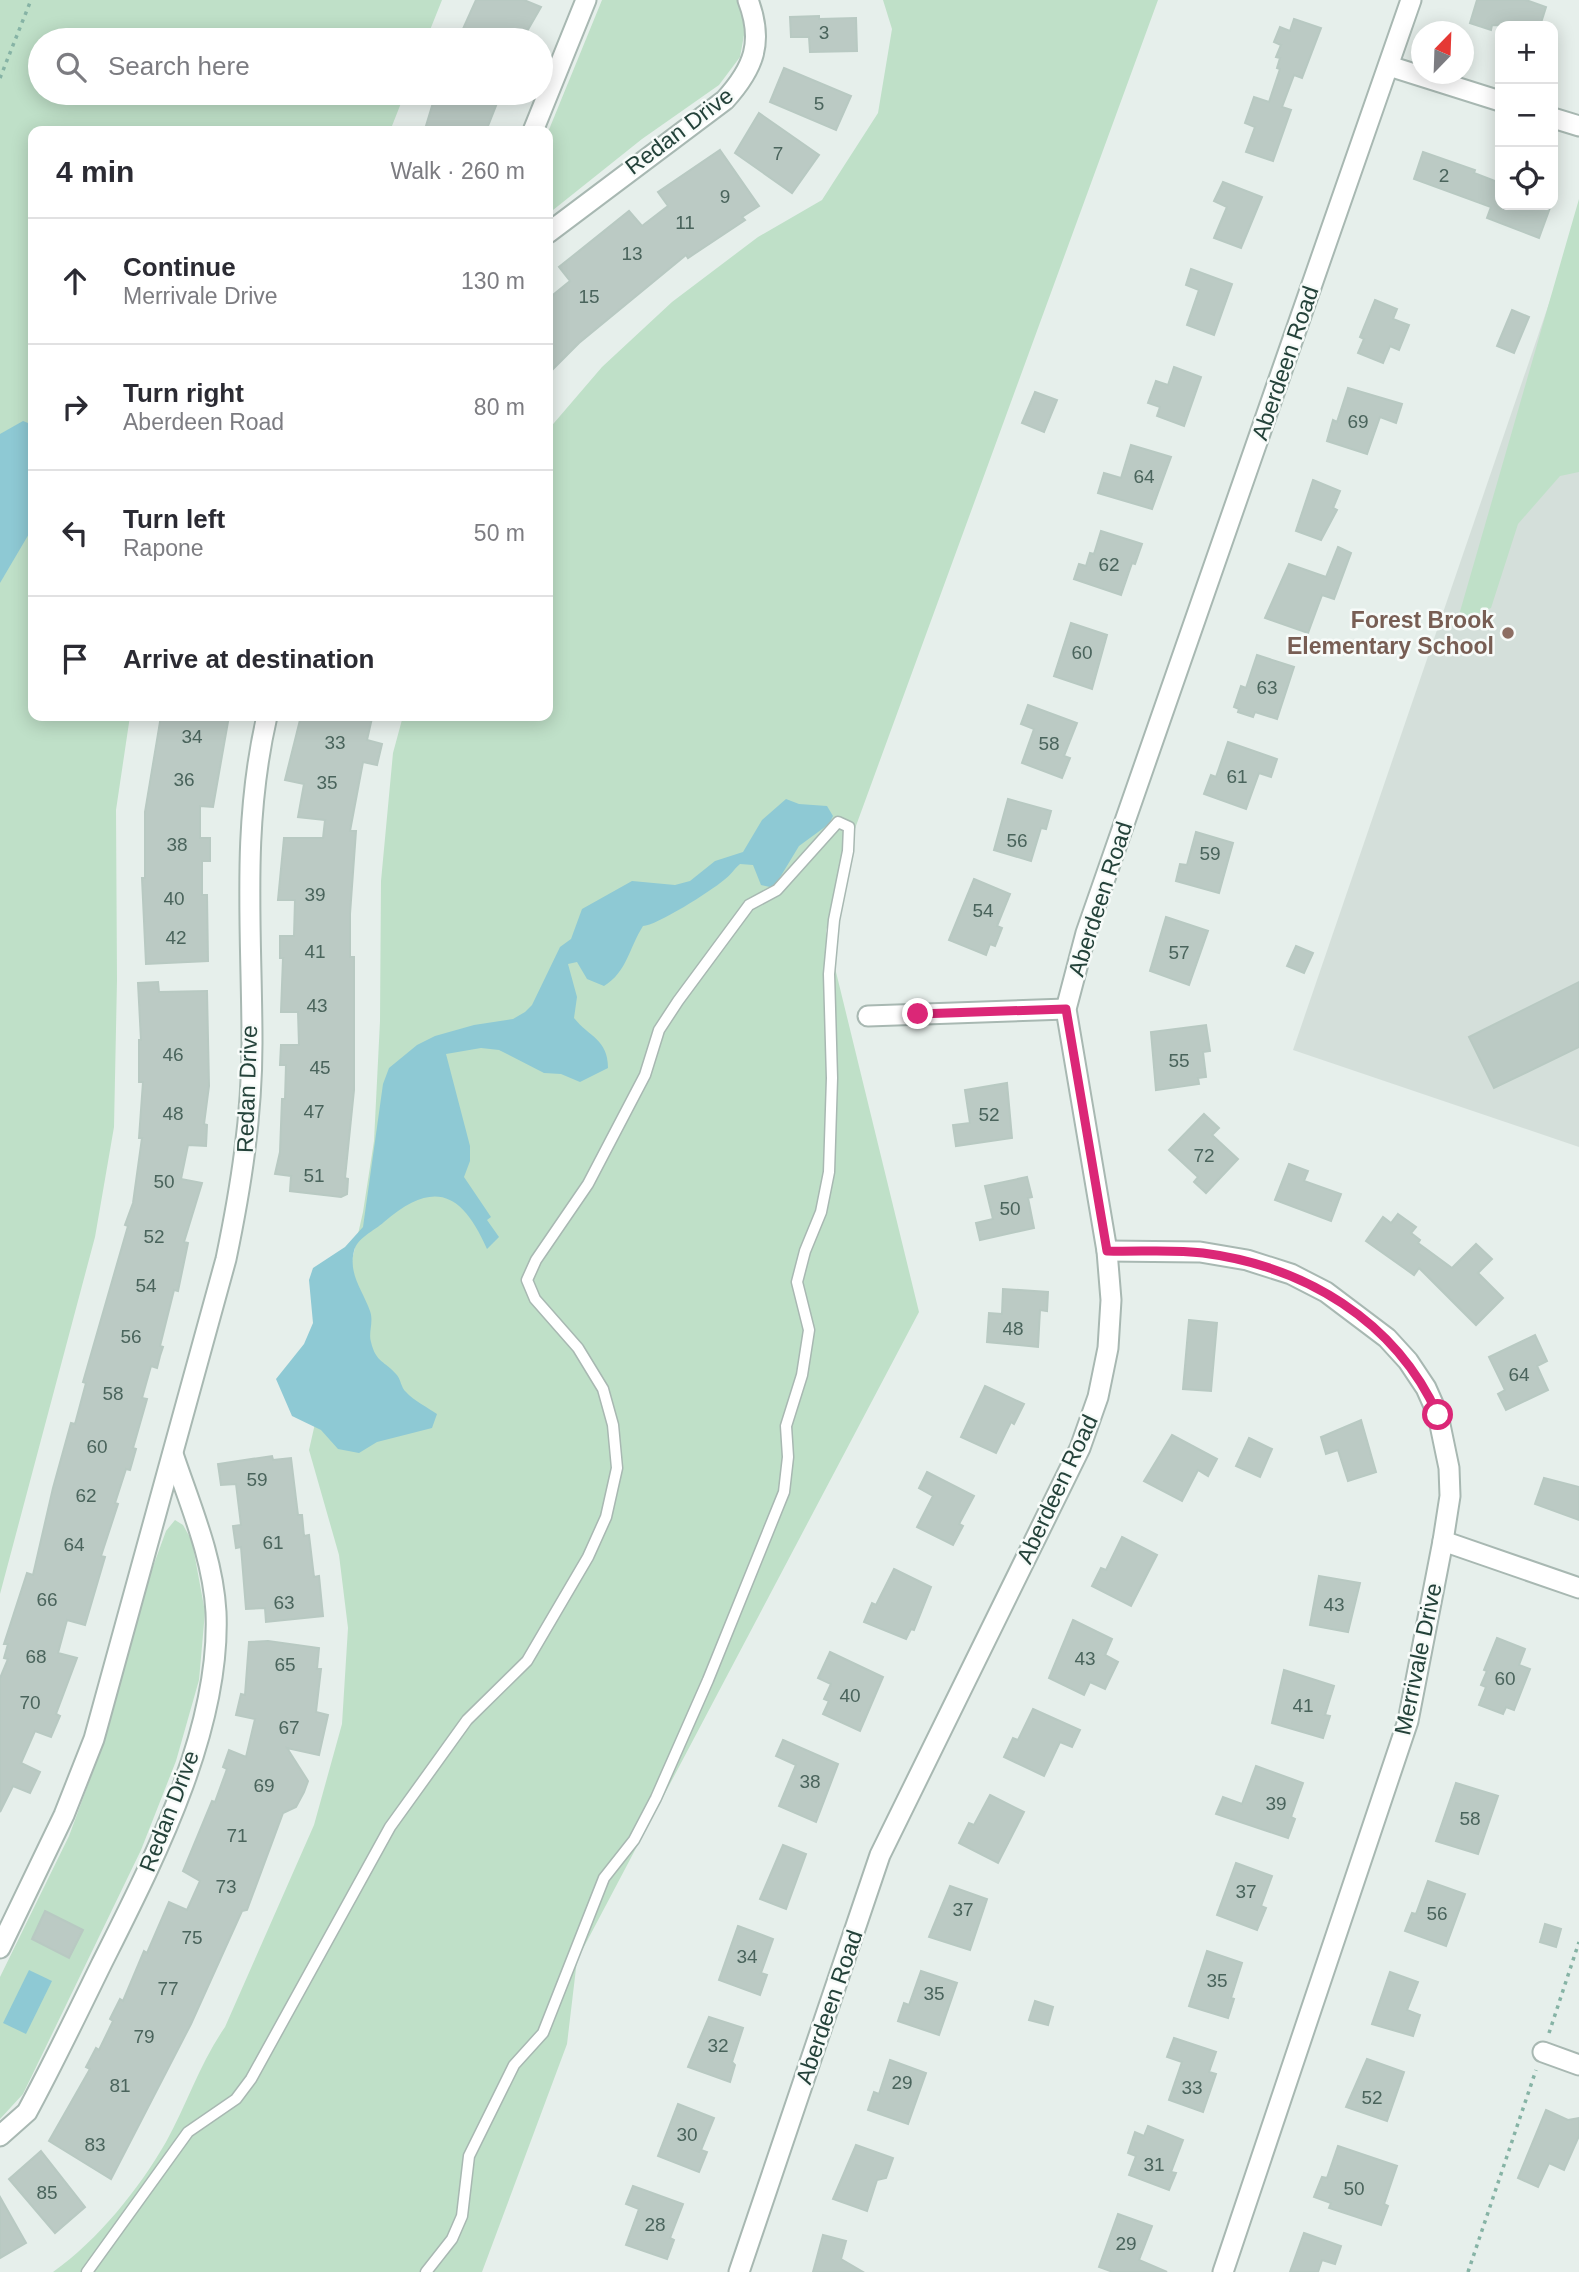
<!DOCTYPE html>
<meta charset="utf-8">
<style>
body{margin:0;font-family:Helvetica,sans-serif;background:#f7f7f7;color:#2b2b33}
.controls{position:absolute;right:21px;top:21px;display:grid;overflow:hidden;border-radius:14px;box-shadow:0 4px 18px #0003}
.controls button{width:63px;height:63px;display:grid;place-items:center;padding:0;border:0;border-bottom:2px solid #e1e1e2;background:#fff;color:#2b2b33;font:35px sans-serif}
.compass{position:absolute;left:1411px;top:21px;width:63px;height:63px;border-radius:50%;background:#fff;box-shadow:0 4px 18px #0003;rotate:23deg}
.stop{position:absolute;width:21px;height:21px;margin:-16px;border:5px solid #db2777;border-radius:50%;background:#fff}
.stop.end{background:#db2777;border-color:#fff;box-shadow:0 2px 7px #0008}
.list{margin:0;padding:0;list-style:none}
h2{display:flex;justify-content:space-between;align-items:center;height:91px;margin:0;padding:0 28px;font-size:30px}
h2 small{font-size:23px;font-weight:400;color:#7c7c81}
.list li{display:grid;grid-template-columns:46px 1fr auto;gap:21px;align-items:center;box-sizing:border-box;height:126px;padding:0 28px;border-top:2px solid #e1e1e2}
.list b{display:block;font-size:26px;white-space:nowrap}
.list p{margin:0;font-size:23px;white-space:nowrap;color:#7c7c81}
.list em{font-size:23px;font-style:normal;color:#7c7c81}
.icon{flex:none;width:38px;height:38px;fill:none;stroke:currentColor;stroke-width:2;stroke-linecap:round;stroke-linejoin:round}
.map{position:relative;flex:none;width:1579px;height:2272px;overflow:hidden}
.search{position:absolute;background:#fff;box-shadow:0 4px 18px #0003;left:28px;top:28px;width:525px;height:77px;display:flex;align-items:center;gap:18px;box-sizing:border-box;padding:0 24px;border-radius:38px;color:#7c7c81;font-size:26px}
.panel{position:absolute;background:#fff;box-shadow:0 4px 18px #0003;left:28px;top:126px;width:525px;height:595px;border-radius:14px}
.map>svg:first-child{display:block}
.built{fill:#d4dfda}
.green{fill:#bfe0c8}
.water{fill:#8ec9d4}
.building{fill:#bbcac4;stroke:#b8c9c2;stroke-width:2}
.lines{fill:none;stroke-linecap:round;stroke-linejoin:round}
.service-casing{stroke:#a8b8b2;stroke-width:13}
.minor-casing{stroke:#a8b8b2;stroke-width:23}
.path{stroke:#86b3a5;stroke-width:3.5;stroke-dasharray:3.5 5;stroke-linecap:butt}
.service{stroke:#fff;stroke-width:10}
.minor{stroke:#fff;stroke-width:19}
.route{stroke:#db2777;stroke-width:9}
.education-dot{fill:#8d6e63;stroke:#f7fbf9;stroke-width:2.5}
.labels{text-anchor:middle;stroke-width:5;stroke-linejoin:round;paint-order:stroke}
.number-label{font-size:19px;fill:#4a645c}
.street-label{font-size:23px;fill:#24423a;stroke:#f7fbf9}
.education-label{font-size:23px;font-weight:bold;fill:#785e54;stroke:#f7fbf9;text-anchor:end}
</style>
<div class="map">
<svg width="1579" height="2272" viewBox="0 0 1579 2272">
<rect width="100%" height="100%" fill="#e6efeb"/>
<!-- built -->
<path class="built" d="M1579,216v931l-286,-97z"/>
<!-- green -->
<g class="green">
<path d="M0,0h442l-16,40h-386v53h365l-15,38h-357v585h97l-14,94 1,170 -3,147 -19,110 -95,357z"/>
<path d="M602,0h137l8,19 -7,38 -21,28 -77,54 -94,75v-82z"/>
<path d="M883,0h275l-305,834 -27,97 93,381 -342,648 -10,84 -85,228h-429c45,-32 86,-83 113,-130 21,-38 34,-79 59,-115l89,-202 28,-101 6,-96 -9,-73 -30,-105 54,-238 11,-71 6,-120 1,-140 12,-128 10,-37h145v-286l54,-63 70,-65 86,-65 64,-37 56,-87 14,-84z"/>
<path d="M1579,199v273l-19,4 -42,48 -27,84 -34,14z"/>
<path d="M175,1520l8,5 9,16 13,71 -6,68 -23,81 -35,89 -118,244 -23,25v-142l69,-141 27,-73 55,-191 15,-41z"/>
</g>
<!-- water -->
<g class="water">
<path d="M23,421l10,4v102l-33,56v-149z"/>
<path d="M786,799l13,5 28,2 6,10 -4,8 -30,22 -23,38 -6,3 -9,-2 -8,-20 -13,-1c-6,5 -10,12 -16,16 -13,11 -68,46 -81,46 -14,22 -16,46 -39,60l-17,-7 -10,-17 -9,2 9,33 -3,21c15,19 34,21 34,50l-28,14 -19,-8 -17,-1 -45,-23 -18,-2 -35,6 24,92v15l-6,16 27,40 -4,3 12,17 -12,12c-25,-57 -53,-70 -103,-27 -10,9 -27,16 -30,29 -6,23 9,40 16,60 4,11 -2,22 1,31 5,21 14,19 25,32 5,5 5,14 10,18 8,9 21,15 31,22l-5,14 -55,14 -18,11 -21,-4 -17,-19 -29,-14 -16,-37 28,-35 9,-21 -4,-43 4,-12 32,-21 18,-20 20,-143 6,-16 28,-23 18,-9 39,-11 39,-6 12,-7 7,-7 28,-58 11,-8 11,-30 50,-28 43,4 15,-4 25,-20 28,-9 19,-32z"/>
<path d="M29,1970l23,11 -26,53 -23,-11z"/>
</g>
<!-- building -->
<g class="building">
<path d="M476,0h48l17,7 -19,33h-64z"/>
<path d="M1477,0h49l20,7 -6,19 -48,-1 -1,5 -21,-7z"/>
<path d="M819,16v3l37,-1 1,33 -47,1 -1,-15h-18l-1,-20z"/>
<path d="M1294,19l27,9 -19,50 -8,-3 -12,32 9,3 -18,51 -27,-9 9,-25 -10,-4 9,-26 15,5 11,-33 -3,-1 3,-10 -4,-1 5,-12 -7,-3 6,-15 10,4z"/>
<path d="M784,68l67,28 -15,34 -66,-28z"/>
<path d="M436,93h65l-15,38h-46l-14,-5z"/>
<path d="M759,113l60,42 -27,38 -57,-40z"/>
<path d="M720,150l39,56 -17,11 3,3 -57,38 -2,-3 -107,88 -31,31v-75l22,-18 -11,-14 70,-56 13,15 26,-20 -10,-14z"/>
<path d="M1423,152l52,18 -1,3 26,10v22h51l-12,33 -52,-20 4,-11 -77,-28z"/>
<path d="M1223,182l39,15 -21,51 -27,-10 13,-31 -13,-6z"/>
<path d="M1191,269l41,15 -18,51 -27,-10 12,-35 -13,-5z"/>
<path d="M1375,300l22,9 -4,10 16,6 -10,25 -9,-4 -7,17 -25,-10 6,-14 -4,-2z"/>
<path d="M1512,310l17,7 -15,36 -17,-7z"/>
<path d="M1174,367l27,10 -17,49 -27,-10 3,-9 -12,-4 8,-22 12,4z"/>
<path d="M1348,388l54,16 -6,19 -16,-6 -13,37 -40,-13 6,-21 4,2z"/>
<path d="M1035,392l22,8 -13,32 -22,-9z"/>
<path d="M1131,445l40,12 -19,52 -54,-16 6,-20 17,5z"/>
<path d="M1313,480l27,11 -7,17 4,2 -16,30 -25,-9z"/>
<path d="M1101,531l41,13 -7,20 -3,-1 -11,32 -47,-16 5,-15 7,2 4,-13 4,1z"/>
<path d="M1338,547l13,6 -17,46 -12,-4 -14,38 -43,-15 24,-54 37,13z"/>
<path d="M1071,623l36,12 -15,54 -38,-13z"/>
<path d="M1257,655l37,12 -17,52 -22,-7 -2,5 -15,-5 1,-3 -5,-2 7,-21 5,2z"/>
<path d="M1028,705l49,18 -13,33 6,2 -8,20 -40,-15 12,-34 -13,-5z"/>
<path d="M161,716h68l-16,91 -13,-1v32h10v23h-8v34h5l1,66 -62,3 -4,-86h3v-66z"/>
<path d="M301,716l71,2 -5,22 15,4 -5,21 -14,-3 -13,69h6l-6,83v43h4v133l-9,88 3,1 -1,15 -6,3 -51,-6 1,-15 -16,-2 5,-22 2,-53h3l1,-34h-6l1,-20h18l-1,-33h-17l2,-54h-3v-22h14l1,-36h-17l6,-62h39l2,-18 -27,-3 6,-33 -19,-4z"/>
<path d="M1228,742l49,17 -6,18 -12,-4 -13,36 -42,-15 7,-19 5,2z"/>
<path d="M1008,799l43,12 -5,18 -5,-1 -10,33 -37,-11z"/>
<path d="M1196,832l37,11 -14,50 -43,-12 4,-17 7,1z"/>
<path d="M974,879l36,15 -13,32 5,2 -7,18 -5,-2 -4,11 -37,-15z"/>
<path d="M1166,917l42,14 -19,54 -39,-14z"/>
<path d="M1296,946l17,7 -9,20 -17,-7z"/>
<path d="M158,982l1,10 48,-1 2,95 -5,38 3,1 -1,21 -18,-1 -7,34 21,4 -18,59 4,1 -10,48 -4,-1 -14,56 3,1 -3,9 -3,12 -6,-2 -9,32 5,1 -14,49 3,1 -6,21 -4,-1 -11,34 3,1 -17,52 4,1 -20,68 -18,-5 -9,33 19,5 -21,56 4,2 -9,21 -16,-6 -14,32 19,9 -10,21 -17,-7 -13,26v-134l8,-19 -4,-1 4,-14h-4l23,-71 6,2 20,-87 18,-65 4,1 11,-41 -3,-1 45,-156 -3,-1 8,-22 9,-65h-3l4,-56h-4v-42h2l-3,-57z"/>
<path d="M1579,982v65l-85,41 -25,-51z"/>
<path d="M1206,1025l4,26 -7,1 3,25 -8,1 1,6 -43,6 -5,-58z"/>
<path d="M1007,1083l5,55 -56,8 -3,-21 17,-2 -5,-33z"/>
<path d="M1204,1114l15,14 -7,7 26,24 -32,34 -12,-11 4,-5 -29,-27z"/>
<path d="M1289,1164l19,7 -4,10 37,13 -10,27 -56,-21z"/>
<path d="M1027,1177l5,20 -4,1 6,30 -54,12 -4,-17 17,-4 -8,-33z"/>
<path d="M1398,1214l18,13 -5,6 9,7 -2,3 34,25 24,-24 16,15 -14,14 25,25 -27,27 -57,-57 -5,7 -48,-34 17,-24 8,6z"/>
<path d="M1003,1289l45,3 -1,19 -7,-1 -2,37 -51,-5 2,-29 13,1z"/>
<path d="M1189,1320l28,3 -6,68 -28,-2z"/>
<path d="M1535,1335l12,26 -10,5 11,24 -42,20 -8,-16 7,-4 -16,-33z"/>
<path d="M985,1386l39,18 -10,20 -3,-2 -15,31 -35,-16z"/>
<path d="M1361,1420l15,52 -28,9 -10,-31 -12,4 -5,-17z"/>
<path d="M1172,1435l45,24 -9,17 -10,-6 -16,31 -38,-20z"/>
<path d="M1249,1438l23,11 -12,28 -24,-11z"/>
<path d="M272,1456l1,4 18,-2 7,57h4l2,21 5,-1 5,42 5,-1 4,40 -57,6 -1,-14 -19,1 -5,-62 -5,1 -3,-22 8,-1 -5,-41 -15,1 -3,-21z"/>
<path d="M927,1472l47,24 -15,28 4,2 -10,19 -36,-18 16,-31 -14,-8z"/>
<path d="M1544,1478l35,9v33l-44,-16z"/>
<path d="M1122,1537l35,18 -26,51 -39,-20 9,-18 5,2z"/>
<path d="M894,1569l37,18 -17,43 -3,-1 -5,10 -42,-17 8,-19 4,2z"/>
<path d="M1319,1576l41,7 -12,49 -38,-7z"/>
<path d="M1073,1620l39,19 -7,16 13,7 -13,27 -15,-7 -6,13 -35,-17z"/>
<path d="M1497,1638l28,11 -6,16 11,4 -16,41 -8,-3 -3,7 -24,-9 7,-18 -5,-2 6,-14 -3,-1z"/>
<path d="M268,1641l51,7 -2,21h4l-5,43 12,3 -9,40 -32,-7 21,33 -4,11 -8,15 -13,6 -36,97 -5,1 -51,113 -80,155 -62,-38 41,-72 -4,-2 10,-19 3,2 14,-29 -3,-2 10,-20 3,2 21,-50 3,2 22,-51 18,8 13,-29 -17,-10 29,-70 3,1 12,-33 -4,-2 6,-17 17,7 9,-38 -19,-4 5,-21 4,1 4,-53z"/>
<path d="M830,1652l53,25 -23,54 -37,-17 6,-13 -5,-2 7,-15 -13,-6z"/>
<path d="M1284,1670l50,16 -9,29 5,1 -7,22 -51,-15z"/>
<path d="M1033,1709l47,21 -8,17 -12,-5 -16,34 -40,-19 9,-19 5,2z"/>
<path d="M783,1740l55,24 -22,58 -37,-16 17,-41 -20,-9z"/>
<path d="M1256,1766l47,17 -12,34 4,2 -7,19 -72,-24 7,-17 19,7z"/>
<path d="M1456,1783l42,13 -20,58 -42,-13z"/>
<path d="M990,1795l34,17 -26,51 -39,-20 10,-20 5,2z"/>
<path d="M783,1845l23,9 -20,55 -26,-10z"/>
<path d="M1236,1863l36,13 -11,30 5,2 -9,22 -40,-15z"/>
<path d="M1428,1881l37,13 -19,52 -41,-15 7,-18 4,1z"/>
<path d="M950,1886l37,13 -17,51 -41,-13z"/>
<path d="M45,1911l38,19 -14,28 -37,-19z"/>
<path d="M1545,1924l16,5 -5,18 -16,-5z"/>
<path d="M738,1926l35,13 -12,34 6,2 -7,20 -41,-15z"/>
<path d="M1207,1951l35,12 -11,35 3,1 -6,19 -39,-12z"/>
<path d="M921,1971l36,12 -18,52 -41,-14 6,-18 5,2z"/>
<path d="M1390,1972l28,10 -11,28 13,5 -7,21 -41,-12z"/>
<path d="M1035,2001l18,6 -5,18 -19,-5z"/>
<path d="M709,2017l34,11 -11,34 3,3 -5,17 -42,-15z"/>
<path d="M1174,2038l42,14 -7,20 7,2 -13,38 -34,-12 13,-38 -15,-5z"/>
<path d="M1367,2059l37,13 -17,49 -41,-14z"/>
<path d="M890,2060l36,13 -18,51 -40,-14 6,-18 5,2z"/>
<path d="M678,2104l36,14 -13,32 6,2 -8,20 -41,-16z"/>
<path d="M1546,2110l22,10 11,-2v18l-15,34 -15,-7 -11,24 -20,-9z"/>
<path d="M1148,2126l35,14 -12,32 5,1 -7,17 -40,-15 7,-19 -8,-3 7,-21 9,4z"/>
<path d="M856,2145l37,13 -7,20 -9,2 -10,31 -34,-12z"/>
<path d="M1338,2146l59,20 -13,38 4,2 -7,19 -52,-17 2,-5 -17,-6 8,-20 5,1z"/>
<path d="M41,2151l44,56 -30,26 -46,-54z"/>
<path d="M633,2186l50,18 -13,34 4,2 -7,19 -41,-14 13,-36 -13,-5z"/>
<path d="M0,2197l26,46 -26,15z"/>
<path d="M1118,2214l34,12 -13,34 28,12h-54l-14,-5z"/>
<path d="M1304,2233l37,13 -6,18 -13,-4 -4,12h-28z"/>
<path d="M823,2235l23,6 -5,18 22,13h-50z"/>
</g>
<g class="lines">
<defs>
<path id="service" d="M87,2272l101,-140 48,-33 15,-20 139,-252 77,-107 60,-59 61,-104 18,-40 11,-49 -4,-43 -10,-36 -25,-41 -43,-49 -8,-19 9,-20 52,-76 57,-109 14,-45 19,-29 71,-96 28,-15 61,-68 11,5 -1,24 -14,69 -5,54 3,104 -3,94 -8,40 -16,39 -8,31 12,48 -7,45 -16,51 2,31 -4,35 -76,188 -52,118 -22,42 -30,38 -61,155 -29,32 -45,91 -7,60 -10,23 -26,33"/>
<g id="minor">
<path d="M1389,66l111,35"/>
<path d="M1553,118l26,8"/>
<path d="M533,131l53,-131"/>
<path d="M548,233l177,-133c29,-32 39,-58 23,-100"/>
<path d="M868,1016l198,-7"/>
<path d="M1107,1251l93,1 47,8 44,14 35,18 61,46 21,23 18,27 12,27 11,53 1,28 -7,45 -35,180 -185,551"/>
<path d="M1443,1541l136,47"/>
<path d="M0,1948l64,-133 30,-76 132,-480c15,-72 26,-142 26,-216 0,-113 -11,-214 15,-327"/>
<path d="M1543,2052l36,13"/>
<path d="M0,2136l27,-24c26,-48 50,-98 74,-147 52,-104 120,-234 115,-353 -3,-55 -26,-107 -43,-158"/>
<path d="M739,2272l141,-417 200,-407 18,-51 10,-49 3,-48 -4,-49 -41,-242 20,-76 325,-933"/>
</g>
</defs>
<!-- service casing -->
<use href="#service" class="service-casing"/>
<!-- minor casing -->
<use href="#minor" class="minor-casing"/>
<!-- path -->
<g class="path">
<path d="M0,78l31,-78"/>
<path d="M1549,2033l30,-91"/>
<path d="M1468,2272l68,-202"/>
</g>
<!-- service -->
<use href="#service" class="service"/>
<!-- minor -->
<use href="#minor" class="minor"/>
</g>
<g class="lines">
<!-- route -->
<path class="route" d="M918,1014l148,-5 41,242c31,1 65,-2 96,2 101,13 192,67 235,162"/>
</g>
<!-- markers -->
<circle class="education-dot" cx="1508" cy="633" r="7"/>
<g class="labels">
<!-- number labels -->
<g class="number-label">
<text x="824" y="39">3</text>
<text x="819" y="110">5</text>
<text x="778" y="160">7</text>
<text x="1444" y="182">2</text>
<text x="725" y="203">9</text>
<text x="685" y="229">11</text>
<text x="632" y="260">13</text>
<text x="589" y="303">15</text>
<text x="1358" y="428">69</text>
<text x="1144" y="483">64</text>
<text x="1109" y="571">62</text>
<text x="1082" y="659">60</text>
<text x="1267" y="694">63</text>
<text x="192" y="743">34</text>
<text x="335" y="749">33</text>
<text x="1049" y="750">58</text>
<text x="1237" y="783">61</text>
<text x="184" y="786">36</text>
<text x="327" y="789">35</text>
<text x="1017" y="847">56</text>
<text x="177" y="851">38</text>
<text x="1210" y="860">59</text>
<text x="315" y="901">39</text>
<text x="174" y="905">40</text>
<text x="983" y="917">54</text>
<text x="176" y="944">42</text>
<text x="315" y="958">41</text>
<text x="1179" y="959">57</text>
<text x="317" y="1012">43</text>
<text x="173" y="1061">46</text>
<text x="1179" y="1067">55</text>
<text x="320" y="1074">45</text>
<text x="314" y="1118">47</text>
<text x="173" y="1120">48</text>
<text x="989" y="1121">52</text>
<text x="1204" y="1162">72</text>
<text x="314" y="1182">51</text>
<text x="164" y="1188">50</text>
<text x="1010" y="1215">50</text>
<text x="154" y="1243">52</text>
<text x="146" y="1292">54</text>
<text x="1013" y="1335">48</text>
<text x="131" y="1343">56</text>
<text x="1519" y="1381">64</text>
<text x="113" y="1400">58</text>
<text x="97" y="1453">60</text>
<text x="257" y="1486">59</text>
<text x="86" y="1502">62</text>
<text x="273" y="1549">61</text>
<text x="74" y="1551">64</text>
<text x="47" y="1606">66</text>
<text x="284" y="1609">63</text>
<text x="1334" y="1611">43</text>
<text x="36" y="1663">68</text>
<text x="1085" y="1665">43</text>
<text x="285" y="1671">65</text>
<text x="1505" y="1685">60</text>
<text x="850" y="1702">40</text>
<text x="30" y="1709">70</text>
<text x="1303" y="1712">41</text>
<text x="289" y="1734">67</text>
<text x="810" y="1788">38</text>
<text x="264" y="1792">69</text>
<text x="1276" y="1810">39</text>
<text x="1470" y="1825">58</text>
<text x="237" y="1842">71</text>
<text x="226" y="1893">73</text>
<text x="1246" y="1898">37</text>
<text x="963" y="1916">37</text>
<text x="1437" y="1920">56</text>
<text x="192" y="1944">75</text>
<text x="747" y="1963">34</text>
<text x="1217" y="1987">35</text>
<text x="168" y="1995">77</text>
<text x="934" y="2000">35</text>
<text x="144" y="2043">79</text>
<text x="718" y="2052">32</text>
<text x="902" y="2089">29</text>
<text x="120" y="2092">81</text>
<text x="1192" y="2094">33</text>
<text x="1372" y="2104">52</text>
<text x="687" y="2141">30</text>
<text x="95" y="2151">83</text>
<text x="1154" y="2171">31</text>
<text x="1354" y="2195">50</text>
<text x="47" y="2199">85</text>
<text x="655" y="2231">28</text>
<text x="1126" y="2250">29</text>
</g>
<!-- street labels -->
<g class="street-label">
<text transform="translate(679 131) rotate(-37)" y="8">Redan Drive</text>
<text transform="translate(1285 363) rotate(-71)" y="8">Aberdeen Road</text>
<text transform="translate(1100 899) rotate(-72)" y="8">Aberdeen Road</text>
<text transform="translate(247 1089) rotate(-88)" y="8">Redan Drive</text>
<text transform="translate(1057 1489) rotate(-65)" y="8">Aberdeen Road</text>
<text transform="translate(1418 1659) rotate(-78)" y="8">Merrivale Drive</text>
<text transform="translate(169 1811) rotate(-69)" y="8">Redan Drive</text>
<text transform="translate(829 2007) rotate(-71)" y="8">Aberdeen Road</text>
</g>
<!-- education labels -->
<g class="education-label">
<text x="1494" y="628">Forest Brook<tspan x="1494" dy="26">Elementary School</tspan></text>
</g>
</g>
</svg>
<div class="controls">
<button>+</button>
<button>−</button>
<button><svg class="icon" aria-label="locate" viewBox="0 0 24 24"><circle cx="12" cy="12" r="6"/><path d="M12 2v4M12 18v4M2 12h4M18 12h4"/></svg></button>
</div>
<svg class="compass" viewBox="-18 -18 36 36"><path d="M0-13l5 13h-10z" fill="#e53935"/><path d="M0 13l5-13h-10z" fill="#7c7c81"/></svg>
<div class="stop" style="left:1438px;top:1415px"></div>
<div class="stop end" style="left:918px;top:1014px"></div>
<div class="search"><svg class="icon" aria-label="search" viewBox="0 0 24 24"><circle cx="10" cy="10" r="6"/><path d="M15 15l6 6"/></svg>Search here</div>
<section class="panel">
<h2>4 min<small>Walk · 260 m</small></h2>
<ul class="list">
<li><svg class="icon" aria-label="ahead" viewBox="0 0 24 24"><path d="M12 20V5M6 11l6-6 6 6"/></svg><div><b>Continue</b><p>Merrivale Drive</p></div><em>130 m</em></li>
<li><svg class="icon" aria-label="right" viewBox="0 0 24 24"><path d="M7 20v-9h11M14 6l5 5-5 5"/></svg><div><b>Turn right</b><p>Aberdeen Road</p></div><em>80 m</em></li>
<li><svg class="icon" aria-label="left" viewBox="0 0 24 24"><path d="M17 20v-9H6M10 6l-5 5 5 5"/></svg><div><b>Turn left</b><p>Rapone</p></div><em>50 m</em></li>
<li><svg class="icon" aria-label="arrive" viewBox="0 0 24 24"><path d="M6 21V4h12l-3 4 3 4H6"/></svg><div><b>Arrive at destination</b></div></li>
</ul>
</section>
</div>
